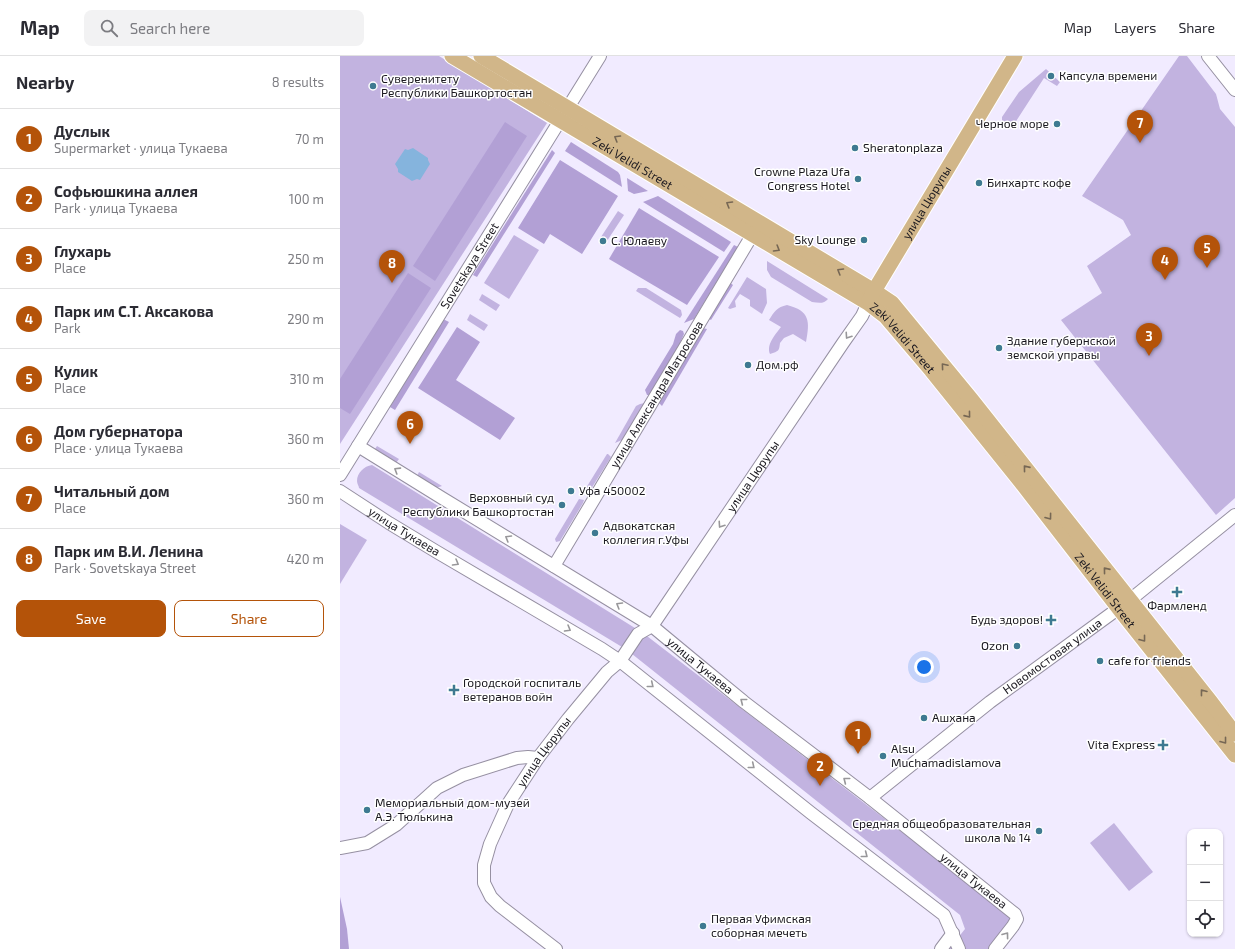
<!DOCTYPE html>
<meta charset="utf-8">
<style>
body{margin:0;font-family:"Exo 2",sans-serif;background:#f2f2f3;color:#2b2b33}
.controls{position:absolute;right:12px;bottom:12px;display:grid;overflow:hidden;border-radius:8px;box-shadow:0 1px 3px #0004}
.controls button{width:36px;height:36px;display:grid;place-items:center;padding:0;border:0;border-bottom:1px solid #e1e1e2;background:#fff;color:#2b2b33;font:20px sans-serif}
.you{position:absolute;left:584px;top:611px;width:14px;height:14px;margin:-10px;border:3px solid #fff;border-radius:50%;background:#1a73e8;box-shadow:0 0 0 6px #1a73e833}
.badge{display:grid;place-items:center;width:26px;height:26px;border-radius:50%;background:#b45309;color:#fff;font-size:13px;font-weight:700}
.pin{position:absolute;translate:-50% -33px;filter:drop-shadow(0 1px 2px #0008)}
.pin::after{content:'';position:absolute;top:21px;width:14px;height:12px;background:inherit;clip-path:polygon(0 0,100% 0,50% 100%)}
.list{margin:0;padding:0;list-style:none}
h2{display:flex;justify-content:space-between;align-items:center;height:52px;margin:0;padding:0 16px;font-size:17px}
h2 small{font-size:13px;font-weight:400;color:#7c7c81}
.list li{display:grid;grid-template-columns:26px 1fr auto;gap:12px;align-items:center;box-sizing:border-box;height:60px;padding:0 16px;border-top:1px solid #e1e1e2}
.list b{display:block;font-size:15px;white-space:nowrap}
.list p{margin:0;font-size:13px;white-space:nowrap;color:#7c7c81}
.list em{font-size:13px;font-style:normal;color:#7c7c81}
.actions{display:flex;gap:8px;padding:12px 16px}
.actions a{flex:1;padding:9px 0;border:1px solid #b45309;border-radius:8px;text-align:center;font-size:14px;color:#b45309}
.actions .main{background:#b45309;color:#fff}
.icon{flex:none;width:22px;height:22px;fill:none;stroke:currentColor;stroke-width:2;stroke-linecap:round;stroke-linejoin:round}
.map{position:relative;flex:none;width:895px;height:893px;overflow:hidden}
header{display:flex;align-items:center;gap:24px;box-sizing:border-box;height:56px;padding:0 20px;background:#fff;border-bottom:1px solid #e1e1e2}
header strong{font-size:19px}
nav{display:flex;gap:22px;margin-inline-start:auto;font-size:14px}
.search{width:280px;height:36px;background:#f2f2f3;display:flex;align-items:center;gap:10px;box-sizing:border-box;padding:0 14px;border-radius:8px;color:#7c7c81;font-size:15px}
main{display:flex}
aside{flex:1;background:#fff}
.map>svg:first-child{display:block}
.green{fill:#c2b3e0}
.forest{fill:#b2a0d5}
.water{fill:#85b4dd}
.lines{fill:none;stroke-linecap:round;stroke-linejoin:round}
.minor-casing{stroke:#9690a2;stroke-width:14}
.major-casing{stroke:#fff;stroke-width:17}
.minor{stroke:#fff;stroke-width:12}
.major{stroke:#d1b689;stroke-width:15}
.oneway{stroke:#766754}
.oneway2{stroke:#98979a}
.poi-dot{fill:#3e7a91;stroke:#fff;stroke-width:1.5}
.labels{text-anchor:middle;stroke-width:3;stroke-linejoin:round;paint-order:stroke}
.poi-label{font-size:12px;fill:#1a181f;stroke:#fff;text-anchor:start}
.street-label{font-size:12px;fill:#1a181f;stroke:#fff}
</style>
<header>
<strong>Map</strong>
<div class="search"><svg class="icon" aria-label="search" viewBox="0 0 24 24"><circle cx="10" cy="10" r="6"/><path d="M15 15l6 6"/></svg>Search here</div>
<nav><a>Map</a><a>Layers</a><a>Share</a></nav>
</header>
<main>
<aside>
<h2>Nearby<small>8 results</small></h2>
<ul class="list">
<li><span class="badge">1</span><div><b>Дуслык</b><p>Supermarket · улица Тукаева</p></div><em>70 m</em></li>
<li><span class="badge">2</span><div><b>Софьюшкина аллея</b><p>Park · улица Тукаева</p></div><em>100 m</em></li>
<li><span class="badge">3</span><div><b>Глухарь</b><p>Place</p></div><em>250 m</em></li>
<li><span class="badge">4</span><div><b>Парк им С.Т. Аксакова</b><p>Park</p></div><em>290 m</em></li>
<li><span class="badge">5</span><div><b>Кулик</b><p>Place</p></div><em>310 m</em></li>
<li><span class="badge">6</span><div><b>Дом губернатора</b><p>Place · улица Тукаева</p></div><em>360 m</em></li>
<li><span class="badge">7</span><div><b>Читальный дом</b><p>Place</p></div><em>360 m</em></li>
<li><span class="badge">8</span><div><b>Парк им В.И. Ленина</b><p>Park · Sovetskaya Street</p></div><em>420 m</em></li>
</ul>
<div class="actions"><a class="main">Save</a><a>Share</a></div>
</aside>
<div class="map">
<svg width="895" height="893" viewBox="0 0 895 893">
<rect width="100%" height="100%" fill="#f1ebff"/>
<!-- green -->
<g class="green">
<path d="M0,0h99l108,67 -207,321z"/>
<path d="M839,0h8l29,38 4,15 15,18v371l-19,17 -155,-195 41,-27 -15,-27 44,-31 -8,-15 -41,-24z"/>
<path d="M706,13l14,13 -3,4 -13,-8 -31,48 -11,-4v-5l17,-25z"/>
<path d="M278,155l6,4 -17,26 -6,-4z"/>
<path d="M174,179l25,15 -30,49 -25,-16z"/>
<path d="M427,205l61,38c-4,5 -9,4 -16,3l-41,-25 -4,-7z"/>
<path d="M407,221l19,12 1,14 -5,11 -12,-8v-6l-10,-6 -5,7 1,6 -6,2 -2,-1z"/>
<path d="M298,232h8l35,22 1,5 -2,3 -44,-27z"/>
<path d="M142,238l18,11 -4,6 -17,-11z"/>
<path d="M447,249c23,6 23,16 19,37l-13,-8 -9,4 -4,5c-1,8 -1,8 -10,11 -4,-10 6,-20 11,-27l-12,-7c5,-8 8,-13 18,-15z"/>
<path d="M130,258l18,11 -4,6 -17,-11z"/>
<path d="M305,347l-23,37 -7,3 21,-37 4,-2z"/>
<path d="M37,390l22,13 -3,4 -21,-14z"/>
<path d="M267,398h1l3,3 -20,32 -1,1 -4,-2z"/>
<path d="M32,409l271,168 372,286 -24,30h-42l16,-20 -5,-14 -333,-265 -268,-162c0,-2 -2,-4 -2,-7 0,-8 7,-15 15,-16z"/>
<path d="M79,416l23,14 -3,1h-3l-19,-11z"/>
<path d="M239,443l5,1 -1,3 -23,38 -4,1 -1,-3z"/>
<path d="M0,468l27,16 -27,44z"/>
<path d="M774,767l39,49 -24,19 -39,-48z"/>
</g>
<!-- forest -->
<g class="forest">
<path d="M165,66l22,14 -92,145 -22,-15z"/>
<path d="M231,86l47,30 2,3 2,12 -57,-36z"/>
<path d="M212,94l3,3 -78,124 -4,-2z"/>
<path d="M220,104l58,36 -36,58 -32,-20 -6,10 -26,-16z"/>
<path d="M287,122l21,13 -14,3 -6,-3z"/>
<path d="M318,140l73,46 -7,10 -81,-50z"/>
<path d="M299,152l80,49 -32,48 -78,-46z"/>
<path d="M394,189l4,2 -44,72 -10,4z"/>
<path d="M68,217l23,15 -81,126 -10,-6v-29z"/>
<path d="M389,226l4,3 -22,35 -5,-3z"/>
<path d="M103,263l6,3 -54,88 -5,-3z"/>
<path d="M117,271l23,15 -24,38 59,38 -15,22 -82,-52z"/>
<path d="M362,272l5,1 -45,77 -4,-4z"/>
<path d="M340,274l3,1 1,3 -4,9 -30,52h-3l-2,-5 28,-46 3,-10z"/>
<path d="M0,841l7,32 2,20h-9z"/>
</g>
<!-- water -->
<path class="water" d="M73,92l15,10v2l2,4 -10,16 -3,-1 -5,2 -14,-9v-3l-3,-5 10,-15 3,1z"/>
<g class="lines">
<defs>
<g id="minor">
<path d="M868,0l27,34"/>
<path id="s1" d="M18,390l84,52 210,128 41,34 51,42 126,96 145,116 2,5 -4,7 -18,23"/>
<path id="s2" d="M0,419l260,-419"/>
<path id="s3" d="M0,435l49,32 48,29 165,97 18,12 191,152 133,102 15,34"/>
<path id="s4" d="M214,510l203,-339"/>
<path id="s5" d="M530,742l120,-96 140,-102 105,-85"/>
<path d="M0,792l27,-5 29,-18 41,-37 26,-13 54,-17 11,-1 10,1"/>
<path id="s6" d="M216,893l-56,-43 -9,-9 -7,-14v-18l6,-21 18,-40 30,-46 30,-39 39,-47 13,-11 18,-27 14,-8 191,-283 19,-27 6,-13"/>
<path d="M601,893l12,-16"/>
</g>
<g id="major">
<path id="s7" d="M112,0l416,247 17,13 46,54 90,112 106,137 108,136"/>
<path d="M141,0l393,235 18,12 79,96 239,302 25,33"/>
<path id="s8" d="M529,244l5,-9 141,-235"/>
</g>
</defs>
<!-- minor casing -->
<use href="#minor" class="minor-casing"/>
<!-- major casing -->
<use href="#major" class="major-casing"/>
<!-- minor -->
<use href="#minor" class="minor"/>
<!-- major -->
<use href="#major" class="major"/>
</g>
<!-- one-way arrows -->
<defs><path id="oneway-chevron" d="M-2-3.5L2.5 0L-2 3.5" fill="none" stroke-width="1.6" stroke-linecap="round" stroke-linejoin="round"/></defs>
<g class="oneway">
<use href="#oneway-chevron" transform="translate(277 82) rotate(-149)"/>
<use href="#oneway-chevron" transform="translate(389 148) rotate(-149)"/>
<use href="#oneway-chevron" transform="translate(437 193) rotate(31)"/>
<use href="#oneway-chevron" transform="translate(500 215) rotate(-149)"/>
<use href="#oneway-chevron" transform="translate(604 310) rotate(-130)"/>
<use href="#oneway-chevron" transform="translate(628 359) rotate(51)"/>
<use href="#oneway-chevron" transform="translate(686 412) rotate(-129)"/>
<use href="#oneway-chevron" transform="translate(709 461) rotate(53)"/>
<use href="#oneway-chevron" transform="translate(766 514) rotate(-129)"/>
<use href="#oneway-chevron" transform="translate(803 583) rotate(52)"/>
<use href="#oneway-chevron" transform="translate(863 636) rotate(-128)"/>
<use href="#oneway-chevron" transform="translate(884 685) rotate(52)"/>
</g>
<g class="oneway2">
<use href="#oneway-chevron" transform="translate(508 280) rotate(124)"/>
<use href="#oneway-chevron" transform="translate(57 414) rotate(-148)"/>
<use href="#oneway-chevron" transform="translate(381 469) rotate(124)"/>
<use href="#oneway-chevron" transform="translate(168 482) rotate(-149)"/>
<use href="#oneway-chevron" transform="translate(116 507) rotate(30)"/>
<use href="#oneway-chevron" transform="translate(279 549) rotate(-149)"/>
<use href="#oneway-chevron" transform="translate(228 573) rotate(30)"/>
<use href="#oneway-chevron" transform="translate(311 629) rotate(39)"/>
<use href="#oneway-chevron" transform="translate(403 645) rotate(-142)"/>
<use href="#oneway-chevron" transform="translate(412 710) rotate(39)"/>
<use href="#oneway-chevron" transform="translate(506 724) rotate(-142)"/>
<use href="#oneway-chevron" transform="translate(525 799) rotate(38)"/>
<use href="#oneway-chevron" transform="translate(666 879) rotate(-53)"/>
</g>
<!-- markers -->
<g class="poi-dot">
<circle cx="711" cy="20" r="4"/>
<circle cx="33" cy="30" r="4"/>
<circle cx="717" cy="68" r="4"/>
<circle cx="515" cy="92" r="4"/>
<circle cx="518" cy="123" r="4"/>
<circle cx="639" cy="127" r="4"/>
<circle cx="524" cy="184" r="4"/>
<circle cx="263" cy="185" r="4"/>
<circle cx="659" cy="292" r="4"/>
<circle cx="408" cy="309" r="4"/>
<circle cx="231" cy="435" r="4"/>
<circle cx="222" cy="449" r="4"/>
<circle cx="255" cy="477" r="4"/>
<path d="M835 530h4v4h4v4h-4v4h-4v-4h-4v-4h4z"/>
<path d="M709 558h4v4h4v4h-4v4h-4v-4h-4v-4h4z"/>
<circle cx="677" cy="590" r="4"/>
<circle cx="760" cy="605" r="4"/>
<path d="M112 628h4v4h4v4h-4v4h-4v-4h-4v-4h4z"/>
<circle cx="584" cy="662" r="4"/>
<path d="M821 683h4v4h4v4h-4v4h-4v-4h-4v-4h4z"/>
<circle cx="543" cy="700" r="4"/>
<circle cx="27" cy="754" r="4"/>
<circle cx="699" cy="775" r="4"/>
<circle cx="363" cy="870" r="4"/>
</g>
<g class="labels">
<!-- poi labels -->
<g class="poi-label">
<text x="719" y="24">Капсула времени</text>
<text x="41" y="27">Суверенитету<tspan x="41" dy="14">Республики Башкортостан</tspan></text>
<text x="709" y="72" text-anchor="end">Черное море</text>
<text x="523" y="96">Sheratonplaza</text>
<text x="510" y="120" text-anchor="end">Crowne Plaza Ufa<tspan x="510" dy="14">Congress Hotel</tspan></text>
<text x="647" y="131">Бинхартс кофе</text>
<text x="516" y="188" text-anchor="end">Sky Lounge</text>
<text x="271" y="189">С. Юлаеву</text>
<text x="667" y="289">Здание губернской<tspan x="667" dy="14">земской управы</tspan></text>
<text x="416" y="313">Дом.рф</text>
<text x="239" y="439">Уфа 450002</text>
<text x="214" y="446" text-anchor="end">Верховный суд<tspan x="214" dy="14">Республики Башкортостан</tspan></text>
<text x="263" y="474">Адвокатская<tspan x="263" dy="14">коллегия г.Уфы</tspan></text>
<text x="837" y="554" text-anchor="middle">Фармленд</text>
<text x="703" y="568" text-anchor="end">Будь здоров!</text>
<text x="669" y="594" text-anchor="end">Ozon</text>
<text x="768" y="609">cafe for friends</text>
<text x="123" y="631">Городской госпиталь<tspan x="123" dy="14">ветеранов войн</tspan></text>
<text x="592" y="666">Ашхана</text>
<text x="815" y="693" text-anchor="end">Vita Express</text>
<text x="551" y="697">Alsu<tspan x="551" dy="14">Muchamadislamova</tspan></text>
<text x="35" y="751">Мемориальный дом-музей<tspan x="35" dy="14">А.Э. Тюлькина</tspan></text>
<text x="691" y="772" text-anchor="end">Средняя общеобразовательная<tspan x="691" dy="14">школа № 14</tspan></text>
<text x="371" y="867">Первая Уфимская<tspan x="371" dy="14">соборная мечеть</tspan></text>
</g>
<!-- street labels -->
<g class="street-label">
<text dy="4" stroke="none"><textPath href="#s7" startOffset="210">Zeki Velidi Street</textPath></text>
<text dy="4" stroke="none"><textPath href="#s8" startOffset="113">улица Цюрупы</textPath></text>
<text dy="4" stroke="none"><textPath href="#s2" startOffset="246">Sovetskaya Street</textPath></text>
<text dy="4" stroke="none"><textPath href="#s7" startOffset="533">Zeki Velidi Street</textPath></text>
<text dy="4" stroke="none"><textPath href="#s4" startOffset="200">улица Александра Матросова</textPath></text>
<text dy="4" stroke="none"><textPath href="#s6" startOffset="594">улица Цюрупы</textPath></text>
<text dy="4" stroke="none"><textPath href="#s3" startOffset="76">улица Тукаева</textPath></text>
<text dy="4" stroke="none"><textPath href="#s7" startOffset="857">Zeki Velidi Street</textPath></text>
<text dy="4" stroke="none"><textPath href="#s5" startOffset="231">Новомостовая улица</textPath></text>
<text dy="4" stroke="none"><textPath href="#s1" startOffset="407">улица Тукаева</textPath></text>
<text dy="4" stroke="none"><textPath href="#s6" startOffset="246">улица Цюрупы</textPath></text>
<text dy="4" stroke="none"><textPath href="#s1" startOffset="755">улица Тукаева</textPath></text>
</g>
</g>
</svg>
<div class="controls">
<button>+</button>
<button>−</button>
<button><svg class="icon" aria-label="locate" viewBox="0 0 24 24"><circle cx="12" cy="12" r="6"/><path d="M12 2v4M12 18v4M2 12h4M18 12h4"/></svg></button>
</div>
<div class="you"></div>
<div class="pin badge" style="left:518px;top:698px">1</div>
<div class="pin badge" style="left:480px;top:730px">2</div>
<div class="pin badge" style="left:809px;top:300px">3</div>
<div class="pin badge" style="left:825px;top:224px">4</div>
<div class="pin badge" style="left:867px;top:212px">5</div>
<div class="pin badge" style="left:70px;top:388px">6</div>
<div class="pin badge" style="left:800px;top:87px">7</div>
<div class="pin badge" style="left:52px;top:227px">8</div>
</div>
</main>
